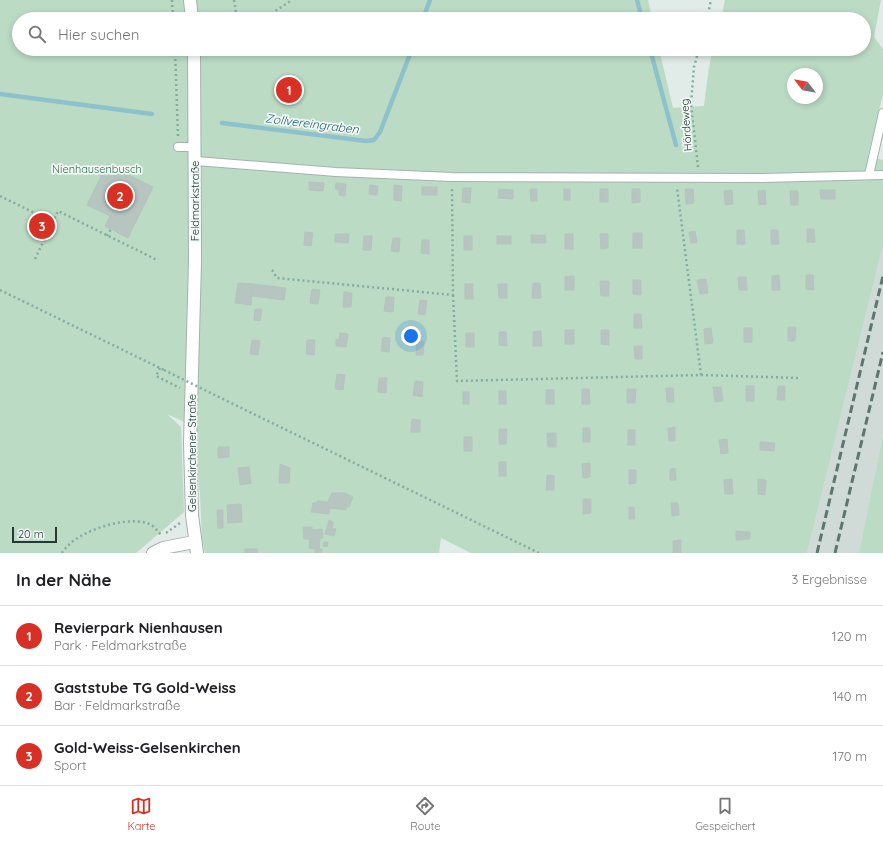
<!DOCTYPE html>
<html lang="de">
<meta charset="utf-8">
<style>
body{margin:0;font-family:Quicksand,sans-serif;background:#f6f6f6;color:#202124}
.compass{position:absolute;left:787px;top:68px;width:36px;height:36px;border-radius:50%;background:#fff;box-shadow:0 2px 6px #0003;rotate:301deg}
.scale{position:absolute;left:12px;bottom:10px;width:45px;box-sizing:border-box;padding-left:4px;border:2px solid #233a35;border-top:0;font-size:11px;line-height:14px;white-space:nowrap;color:#233a35;-webkit-text-stroke:3px #f2f8f5;paint-order:stroke}
.you{position:absolute;left:411px;top:336px;width:14px;height:14px;margin:-10px;border:3px solid #fff;border-radius:50%;background:#1a73e8;box-shadow:0 0 0 6px #1a73e833}
.badge{display:grid;place-items:center;width:26px;height:26px;border-radius:50%;background:#d93025;color:#fff;font-size:13px;font-weight:700}
.pin{position:absolute;translate:-50% -50%;border:2px solid #fff;box-shadow:0 1px 4px #0006}
.list{margin:0;padding:0;list-style:none}
h2{display:flex;justify-content:space-between;align-items:center;height:52px;margin:0;padding:0 16px;font-size:17px}
h2 small{font-size:13px;font-weight:400;color:#757577}
.list li{display:grid;grid-template-columns:26px 1fr auto;gap:12px;align-items:center;box-sizing:border-box;height:60px;padding:0 16px;border-top:1px solid #e0e0e0}
.list b{display:block;font-size:15px;white-space:nowrap}
.list p{margin:0;font-size:13px;white-space:nowrap;color:#757577}
.list em{font-size:13px;font-style:normal;color:#757577}
.icon{flex:none;width:22px;height:22px;fill:none;stroke:currentColor;stroke-width:2;stroke-linecap:round;stroke-linejoin:round}
.map{position:relative;flex:none;width:883px;height:553px;overflow:hidden}
.search{position:absolute;background:#fff;box-shadow:0 2px 6px #0003;left:12px;right:12px;top:12px;height:44px;display:flex;align-items:center;gap:10px;box-sizing:border-box;padding:0 14px;border-radius:22px;color:#757577;font-size:15px}
.sheet{height:232px;background:#fff}
nav{display:flex;justify-content:space-around;align-items:center;box-sizing:border-box;height:56px;border-top:1px solid #e0e0e0;background:#fff;font-size:11px;color:#757577}
nav a{display:grid;justify-items:center;gap:2px}
nav .on{color:#d93025}
.map>svg:first-child{display:block}
.built{fill:#d0dad6}
.green{fill:#bbdbc5;fill-rule:evenodd}
.lines{fill:none;stroke-linecap:round;stroke-linejoin:round}
.stream{stroke:#8dc1cc;stroke-width:4.5}
.building{fill:#b7c5c0;stroke:#b4c4be}
.service-casing{stroke:#a4b2ae;stroke-width:10}
.minor-casing{stroke:#a4b2ae;stroke-width:14}
.tertiary-casing{stroke:#a4b2ae;stroke-width:14}
.path{stroke:#84aca1;stroke-width:2.5;stroke-dasharray:2 3;stroke-linecap:butt}
.service{stroke:#fff;stroke-width:8}
.minor{stroke:#fff;stroke-width:12}
.tertiary{stroke:#fff;stroke-width:12}
.rail{stroke:#5d7670;stroke-width:3;stroke-dasharray:8 4;stroke-linecap:butt}
.path-bridge{stroke:#84aca1;stroke-width:2.5;stroke-dasharray:2 3;stroke-linecap:butt}
.labels{text-anchor:middle;stroke-width:3.5;stroke-linejoin:round;paint-order:stroke}
.street-label{font-size:11px;fill:#233a35;stroke:#f2f8f5}
.park-label{font-size:11px;fill:#306e49;stroke:#f2f8f5}
.water-label{font-size:12px;font-style:italic;fill:#216372;stroke:#f2f8f5}
</style>
<div class="map">
<svg width="883" height="553" viewBox="0 0 883 553">
<rect width="100%" height="100%" fill="#e1ebe7"/>
<!-- built -->
<path class="built" d="M883,245v189l-24,119h-52z"/>
<!-- green -->
<g class="green">
<path d="M0,0h189l2,19h-172v30h174l-4,375 -22,-10 14,13 3,85 -48,41h-136z"/>
<path d="M192,0h456l4,19h-459z"/>
<path d="M725,0h156l-7,37 9,12v45l-15,62 15,4v85l-76,308h-336l-30,-15 -2,15h-234l-3,-15 -2,-44 -8,-69 3,-376h464l14,59 31,-2 5,-39 4,-18h151v-30h-143zM793,74h24v24h-24z"/>
<path d="M883,434v119h-24z"/>
</g>
<g class="lines">
<!-- stream -->
<g class="stream">
<path d="M637,0l5,19"/>
<path d="M423,19l7,-19"/>
<path d="M650,49l26,96"/>
<path d="M0,94l152,20"/>
<path d="M222,123l144,18 8,-1 6,-8 32,-83"/>
</g>
</g>
<!-- building -->
<g class="building">
<path d="M107,164l46,23 -25,51 -23,-12 5,-10 -23,-11z"/>
<path d="M309,182l15,1 -1,8 -14,-1z"/>
<path d="M336,183l10,1 -1,12 -6,-1v-6h-4z"/>
<path d="M370,185l8,1 -1,9 -8,-1z"/>
<path d="M394,185l8,1 -1,15 -7,-1z"/>
<rect x="422" y="187" width="15" height="8"/>
<path d="M463,188h8l-1,15 -8,-1z"/>
<path d="M499,189l14,1v9l-15,-1z"/>
<path d="M530,189h7v12h-6z"/>
<rect x="564" y="189" width="6" height="11"/>
<rect x="600" y="189" width="8" height="13"/>
<path d="M632,189h8v13l-8,1z"/>
<path d="M685,189h8l1,14 -8,1z"/>
<path d="M732,190l1,14 -8,1 -1,-14z"/>
<path d="M765,190l1,14 -7,1 -1,-14z"/>
<path d="M820,190h15v9h-14z"/>
<path d="M790,191h8v14h-7z"/>
<path d="M807,229h7l1,13h-8z"/>
<path d="M737,230h7l1,14h-8z"/>
<path d="M771,230h7l1,14h-8z"/>
<path d="M695,231l2,11 -6,1 -2,-11z"/>
<path d="M305,232l8,1 -2,13 -7,-1z"/>
<rect x="633" y="233" width="9" height="15"/>
<path d="M335,234h14l-1,9 -13,-1z"/>
<rect x="565" y="234" width="8" height="15"/>
<path d="M600,234h8v14l-7,1z"/>
<path d="M531,235h14l1,8h-15z"/>
<path d="M364,236h8l-1,14h-8z"/>
<rect x="464" y="236" width="8" height="14"/>
<rect x="497" y="236" width="14" height="8"/>
<path d="M393,238h7l-1,14 -8,-1z"/>
<path d="M422,240h7v14l-8,-1z"/>
<path d="M779,275l1,15h-8v-14z"/>
<path d="M806,275h7l1,15 -8,-1z"/>
<path d="M574,276v14h-9v-13z"/>
<path d="M738,277h8l1,13h-8z"/>
<path d="M706,279l2,14 -8,1 -3,-14z"/>
<path d="M633,280h8v15l-8,-1z"/>
<path d="M600,281h9v15h-8z"/>
<path d="M238,283l15,1 -2,21 -16,-2z"/>
<path d="M533,283h7l1,15h-9z"/>
<path d="M253,284l33,4 -2,12 -32,-4z"/>
<rect x="465" y="284" width="8" height="15"/>
<path d="M498,284h9v14h-8z"/>
<path d="M312,289l8,1 -2,14 -8,-1z"/>
<path d="M344,292l8,1 -1,14h-8z"/>
<path d="M386,297h8l-1,15 -9,-1z"/>
<path d="M420,300l7,1 -2,14 -7,-1z"/>
<path d="M255,309h7l-2,12 -6,-1z"/>
<path d="M634,314h7l1,14h-8z"/>
<path d="M788,327h8l-1,14h-7z"/>
<path d="M711,328l2,15 -8,1 -1,-15z"/>
<rect x="744" y="328" width="8" height="14"/>
<rect x="565" y="330" width="9" height="14"/>
<path d="M601,330h8v15l-8,-1z"/>
<path d="M541,331l1,15h-9v-14z"/>
<path d="M499,332h7l1,14 -8,-1z"/>
<path d="M340,333l8,1 -2,13 -10,-1v-7l3,1z"/>
<rect x="466" y="333" width="8" height="14"/>
<path d="M383,337l7,1 -1,14 -8,-1z"/>
<path d="M252,340l8,1 -2,14 -8,-1z"/>
<path d="M307,340h8l-1,15 -8,-1z"/>
<path d="M417,341l7,1 -1,13h-7z"/>
<path d="M634,346h8v13h-7z"/>
<path d="M337,374l8,1 -2,15 -8,-1z"/>
<path d="M379,378h8l-1,15 -8,-1z"/>
<path d="M415,381l8,1 -1,15 -9,-2z"/>
<rect x="746" y="386" width="8" height="15"/>
<path d="M778,386h7v14h-8z"/>
<path d="M713,387h8l2,14 -8,1z"/>
<path d="M666,388h7l1,14h-7z"/>
<path d="M582,389h7l1,15h-8z"/>
<path d="M627,389h9l-1,14h-8z"/>
<rect x="546" y="390" width="8" height="14"/>
<rect x="499" y="391" width="7" height="13"/>
<rect x="463" y="392" width="6" height="12"/>
<path d="M412,419l8,1v12h-9z"/>
<path d="M675,427v14h-6l-1,-13z"/>
<rect x="583" y="428" width="7" height="14"/>
<path d="M499,429h8l-1,15h-7z"/>
<rect x="628" y="430" width="7" height="15"/>
<path d="M547,433h9v14h-8z"/>
<rect x="464" y="437" width="8" height="14"/>
<path d="M727,439l1,14 -7,1 -2,-14z"/>
<path d="M760,442l15,1 -1,8 -14,-1z"/>
<path d="M218,447h11v10l-11,1z"/>
<rect x="499" y="462" width="7" height="14"/>
<path d="M590,463v14l-7,1 -1,-14z"/>
<path d="M280,464l10,4 -1,15h-10z"/>
<path d="M249,467l2,16 -11,2 -2,-17z"/>
<path d="M675,468l1,12h-6v-11z"/>
<path d="M629,470h7v13l-7,1z"/>
<path d="M547,475l7,1v14h-8z"/>
<path d="M732,479l1,15h-8l-1,-14z"/>
<path d="M758,479l8,1 -1,15 -7,-1z"/>
<path d="M332,493h13l8,4 -4,10 -3,-1v4l-16,-2 -1,6 -18,-2 2,-9h4v-2l11,1z"/>
<path d="M583,499h8v14l-8,1z"/>
<path d="M671,503h7l1,12 -7,1z"/>
<path d="M241,504l1,18 -14,1 -1,-18z"/>
<path d="M629,507h5l1,12h-6z"/>
<path d="M217,510h6v18h-5z"/>
<path d="M329,520l4,2 -1,6 4,1 -2,7 -9,-2z"/>
<path d="M303,527h9v3l10,-1 1,9h-3l-1,11h3l-1,4h-6v-4l-6,-1 1,-9h-6z"/>
<path d="M736,531l14,1v7l-14,1z"/>
<path d="M681,540v13h-8v-12z"/>
<path d="M324,542h4l-1,5 -4,-1z"/>
<rect x="245" y="549" width="12" height="4"/>
</g>
<g class="lines">
<defs>
<g id="service">
<path d="M178,147h18"/>
<path d="M196,161l140,11 116,5 307,1 124,-3"/>
<path d="M869,175l14,-62"/>
</g>
<path id="minor" d="M153,553l10,-5 31,-6"/>
<g id="tertiary">
<path d="M190,0l2,19"/>
<path d="M194,49l1,213 -5,181 2,72 5,38"/>
</g>
</defs>
<!-- service casing -->
<use href="#service" class="service-casing"/>
<!-- minor casing -->
<use href="#minor" class="minor-casing"/>
<!-- tertiary casing -->
<use href="#tertiary" class="tertiary-casing"/>
<!-- path -->
<g class="path">
<path d="M172,0l1,19"/>
<path d="M234,0l3,19"/>
<path d="M263,19l29,-19"/>
<path d="M707,19l4,-19"/>
<path d="M175,49l3,87"/>
<path d="M207,55l10,-6"/>
<path d="M698,167l-7,-63 3,-37 5,-18"/>
<path d="M0,196l53,26"/>
<path d="M107,236l4,-7"/>
<path d="M35,259l23,-48 99,49"/>
<path d="M272,270l5,8 176,17 -1,-107"/>
<path d="M0,290l164,80"/>
<path d="M453,295l4,86 244,-6 -24,-187"/>
<path d="M160,368l-4,8 24,12"/>
<path d="M701,375l99,3"/>
<path d="M227,401l312,152"/>
<path d="M166,533l14,-10"/>
<path d="M62,553c12,-21 61,-37 85,-30 6,2 10,7 14,12"/>
</g>
<!-- service -->
<use href="#service" class="service"/>
<!-- minor -->
<use href="#minor" class="minor"/>
<!-- tertiary -->
<use href="#tertiary" class="tertiary"/>
<!-- rail -->
<g class="rail">
<path d="M817,553l66,-277"/>
<path d="M835,553l48,-201"/>
</g>
<!-- path-bridge -->
<path class="path-bridge" d="M164,370l63,31"/>
</g>
<g class="labels">
<!-- street labels -->
<g class="street-label">
<text transform="translate(686 125) rotate(-94)" y="4">Hördeweg</text>
<text transform="translate(195 201) rotate(-90)" y="4">Feldmarkstraße</text>
<text transform="translate(192 453) rotate(-90)" y="4">Gelsenkirchener Straße</text>
</g>
<!-- park labels -->
<g class="park-label">
<text x="97" y="173">Nienhausenbusch</text>
</g>
<!-- water labels -->
<g class="water-label">
<text transform="translate(312 124) rotate(7)" y="4">Zollvereingraben</text>
</g>
</g>
</svg>
<svg class="compass" viewBox="-18 -18 36 36"><path d="M0-13l5 13h-10z" fill="#e53935"/><path d="M0 13l5-13h-10z" fill="#757577"/></svg>
<div class="scale">20 m</div>
<div class="you"></div>
<div class="pin badge" style="left:289px;top:90px">1</div>
<div class="pin badge" style="left:120px;top:196px">2</div>
<div class="pin badge" style="left:42px;top:226px">3</div>
<div class="search"><svg class="icon" aria-label="search" viewBox="0 0 24 24"><circle cx="10" cy="10" r="6"/><path d="M15 15l6 6"/></svg>Hier suchen</div>
</div>
<section class="sheet">
<h2>In der Nähe<small>3 Ergebnisse</small></h2>
<ul class="list">
<li><span class="badge">1</span><div><b>Revierpark Nienhausen</b><p>Park · Feldmarkstraße</p></div><em>120 m</em></li>
<li><span class="badge">2</span><div><b>Gaststube TG Gold-Weiss</b><p>Bar · Feldmarkstraße</p></div><em>140 m</em></li>
<li><span class="badge">3</span><div><b>Gold-Weiss-Gelsenkirchen</b><p>Sport</p></div><em>170 m</em></li>
</ul>
</section>
<nav>
<a class="on"><svg class="icon" aria-label="map" viewBox="0 0 24 24"><path d="M3 6l6-2 6 2 6-2v14l-6 2-6-2-6 2zM9 4v14M15 6v14"/></svg>Karte</a>
<a><svg class="icon" aria-label="directions" viewBox="0 0 24 24"><path d="M12 3l9 9-9 9-9-9zM9 14v-3h6M13 9l2 2-2 2"/></svg>Route</a>
<a><svg class="icon" aria-label="saved" viewBox="0 0 24 24"><path d="M7 4h10v16l-5-4-5 4z"/></svg>Gespeichert</a>
</nav>
